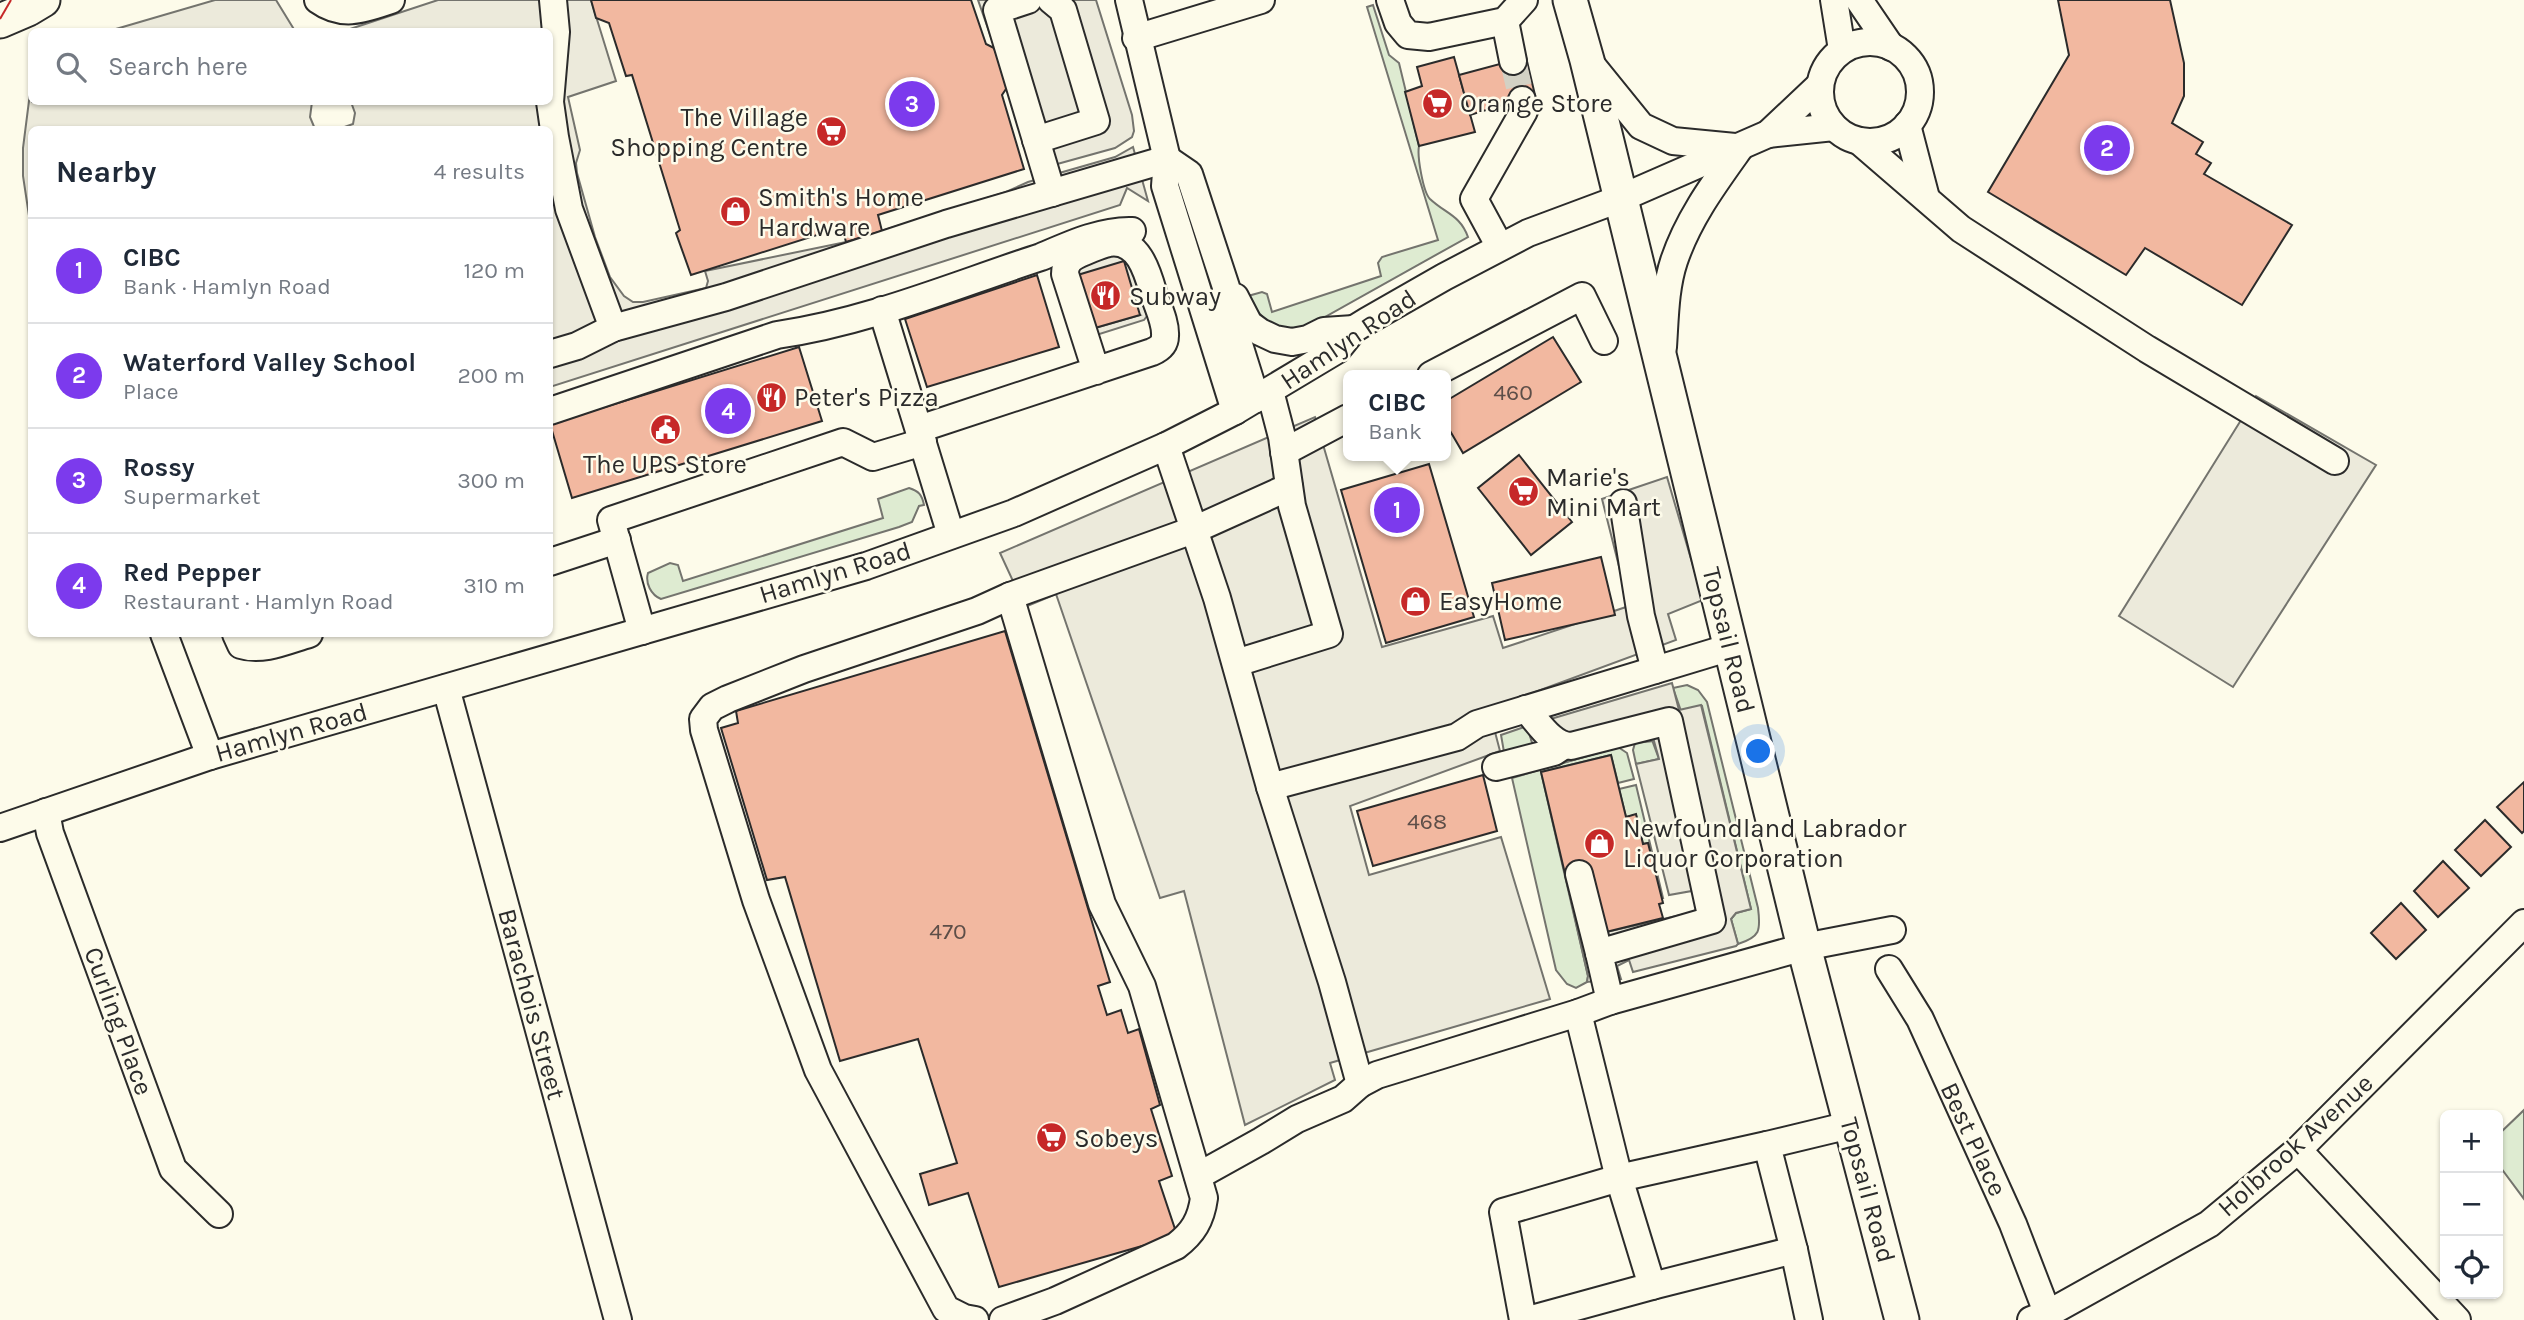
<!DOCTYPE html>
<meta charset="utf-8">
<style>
body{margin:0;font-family:Karla,sans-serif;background:#f6f6f7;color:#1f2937}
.controls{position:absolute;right:21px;bottom:21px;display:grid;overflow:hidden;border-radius:10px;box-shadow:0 2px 5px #0004}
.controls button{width:63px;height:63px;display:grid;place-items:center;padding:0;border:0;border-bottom:2px solid #e0e1e3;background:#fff;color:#1f2937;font:35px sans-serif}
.you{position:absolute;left:1759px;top:752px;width:24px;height:24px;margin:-18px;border:5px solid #fff;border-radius:50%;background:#1a73e8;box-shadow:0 0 0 10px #1a73e833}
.badge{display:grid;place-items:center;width:46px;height:46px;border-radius:50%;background:#7c3aed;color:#fff;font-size:23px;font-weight:700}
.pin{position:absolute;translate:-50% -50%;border:4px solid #fff;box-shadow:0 2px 7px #0006}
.popup{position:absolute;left:1343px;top:370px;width:108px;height:91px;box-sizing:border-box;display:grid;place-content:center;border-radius:10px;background:#fff;filter:drop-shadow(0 2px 5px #0005);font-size:23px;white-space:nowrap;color:#747a83}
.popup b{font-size:26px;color:#1f2937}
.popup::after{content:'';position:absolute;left:50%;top:100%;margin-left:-14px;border:14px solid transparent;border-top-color:#fff}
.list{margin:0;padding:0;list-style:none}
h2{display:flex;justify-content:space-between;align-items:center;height:91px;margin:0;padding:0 28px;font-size:30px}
h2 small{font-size:23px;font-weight:400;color:#747a83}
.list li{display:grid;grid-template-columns:46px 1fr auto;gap:21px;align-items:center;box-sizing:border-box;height:105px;padding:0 28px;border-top:2px solid #e0e1e3}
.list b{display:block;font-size:26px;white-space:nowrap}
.list p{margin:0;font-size:23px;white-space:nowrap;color:#747a83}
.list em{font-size:23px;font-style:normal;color:#747a83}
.icon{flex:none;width:38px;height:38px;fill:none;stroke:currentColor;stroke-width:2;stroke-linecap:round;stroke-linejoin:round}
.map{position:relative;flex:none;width:2524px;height:1320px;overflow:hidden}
.search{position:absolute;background:#fff;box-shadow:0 2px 5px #0004;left:28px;top:28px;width:525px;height:77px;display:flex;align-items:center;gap:18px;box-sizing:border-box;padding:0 24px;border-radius:10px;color:#747a83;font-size:26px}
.panel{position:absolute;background:#fff;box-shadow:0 2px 5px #0004;left:28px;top:126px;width:525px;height:511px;border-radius:10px}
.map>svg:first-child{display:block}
.green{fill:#deebd1;stroke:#74746e;stroke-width:2}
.parking{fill:#eceadb;stroke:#74746e;stroke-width:2}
.building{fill:#f2b8a0;stroke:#2b2b2b;stroke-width:2}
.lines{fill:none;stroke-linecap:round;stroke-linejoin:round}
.minor-tunnel{stroke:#d3d1c4;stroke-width:26;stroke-dasharray:26 13;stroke-linecap:butt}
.minor-casing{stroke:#2b2b2b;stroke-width:30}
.major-casing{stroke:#2b2b2b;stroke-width:37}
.minor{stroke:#fdfbea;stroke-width:26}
.major{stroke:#fdfbea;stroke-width:33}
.power{stroke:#c62828;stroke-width:2;stroke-dasharray:24 5 3.5 5;stroke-linecap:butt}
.labels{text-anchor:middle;stroke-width:5;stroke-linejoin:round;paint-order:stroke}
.number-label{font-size:23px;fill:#5d4e48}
.poi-label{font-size:26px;fill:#2b2b2b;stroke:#fdfbea;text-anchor:start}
.street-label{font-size:26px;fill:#2b2b2b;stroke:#fdfbea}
</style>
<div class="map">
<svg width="2524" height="1320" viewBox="0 0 2524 1320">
<rect width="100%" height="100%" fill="#fdfbea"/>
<!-- green -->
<g class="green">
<path d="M1373,5l16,50 10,8 20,83c-2,10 4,46 11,53 16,15 30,16 38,38l-161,90c-29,6 -47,-6 -59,-31l14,-4 5,2 5,18 109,-36 -3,-13 4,-6 56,-17 -71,-233z"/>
<path d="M909,488c10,3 13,7 15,17l-5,1 -7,16 -13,5 -238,72c-10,-4 -16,-16 -13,-26l22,-10 8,2 5,16 200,-63 -5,-19z"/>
<path d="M1687,685l11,5 9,12 51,206c3,23 2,29 -20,36l-7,-25 5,-6 15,-4 -49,-203 -21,5 -8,-23z"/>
<path d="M1527,726l6,19 -29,7 -3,-17z"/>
<path d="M1652,740l7,19 -23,5 -3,-14 2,-7z"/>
<path d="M1618,747l9,6 7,26 -16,4 -7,-28 -70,17 47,204 -1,6 -11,6 -9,-4 -11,-14 -44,-192z"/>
<path d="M1636,785l27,113h-1l-14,-55 -5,1 -7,-29 -10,2 -7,-28z"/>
<path d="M2524,1110v89l-26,-35v-29z"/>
</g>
<!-- parking -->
<g class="parking">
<path d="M215,0h61l19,31h-186z"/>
<path d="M438,0h153l25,81 -48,16 12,53 -4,13 1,10 18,64 15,40 14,19 9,6h10l63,-14 2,-7 -3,-10 141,-29 160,-50 22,-10 87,-25 18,-10 15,54 -21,-13 -7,17 -570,182v-257h-214l17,-6 2,-11 -4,-11h199v-70l-206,-1z"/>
<path d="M978,0h118l36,115 2,16 -2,6 -17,11 -83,23 -24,-85z"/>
<path d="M31,85l1,17h280l-2,15 5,12 -283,1 -1,99 -8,-53v-28z"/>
<path d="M1109,248l18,8 20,60 -3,4 -54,17 -2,-7 52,-15 -69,-38v-5z"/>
<path d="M2256,396l120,69 -143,222 -114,-71z"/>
<path d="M1315,417l67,230 111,-31 10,32 126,-42 -27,-107 65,-22 36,123 -35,14 8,26 -187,69 11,42 -150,55 19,69 132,-38 49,162 -220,64 5,17 -90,45 -61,-234 -24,7 -104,-304 -31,13 -25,-54z"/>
<path d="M1672,683l7,27 22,-5 50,204 -15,4 -5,6 7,25 -2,2 -103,26 -4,-12 -12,6 4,13 -34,3 1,-6 -22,-98 26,-7 14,61 88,-20 3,-4 -5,-17 -23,4 -33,-131 23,-5 -5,-18 -19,2 -95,26 -13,-43z"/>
</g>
<!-- building -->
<g class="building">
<path d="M591,0h380l15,44 8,4 14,38 -6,9 22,74 -146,46 4,16 -36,11 -4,-15 -151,48 -15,-42 4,-3 -48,-155 -6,1 -17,-53 -13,-5z"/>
<path d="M2058,0h112l14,63v33l-12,27 31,19 -7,12 15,9 -7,11 88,51 -50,80 -97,-57 -19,27 -138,-83 81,-137z"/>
<path d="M1454,57l21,75 -56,14 -14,-54 17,-6 -5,-19z"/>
<path d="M1526,57l9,38 -65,20 -11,-40z"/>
<path d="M1124,261l16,54 -52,15 -17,-53z"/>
<path d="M1037,275l22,72 -132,40 -22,-68z"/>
<path d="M1553,337l28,45 -118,71 -17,-29v-23z"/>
<path d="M799,347l23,74 -250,77 -22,-74z"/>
<path d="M1519,455l53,67 -41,33 -53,-67z"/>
<path d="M1429,464l45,153 -88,26 -45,-153z"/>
<path d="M1601,557l14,58 -110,25 -13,-57z"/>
<path d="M1005,631l105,351 -12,4 9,29 14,-5 7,23 11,-4 21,76 -9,4 21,67 -13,5 16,48 -12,11 -164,47 -31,-94 -39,12 -9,-31 37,-11 -39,-124 -78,22 -55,-184 -18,3 -46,-152 17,-5 -2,-12z"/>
<path d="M1611,755l15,62 10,-3 7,30 5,-1 15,60 -4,1 4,14 -57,14 -14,-61 -26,7 -25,-106z"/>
<path d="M1483,775l14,56 -124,35 -16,-55z"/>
<path d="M2524,782v49l-2,2 -25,-26z"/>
<path d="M2485,820l26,27 -30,29 -26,-26z"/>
<path d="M2443,861l26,27 -31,29 -24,-26z"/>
<path d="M2401,903l25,27 -30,29 -25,-26z"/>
</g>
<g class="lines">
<!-- minor-tunnel -->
<path class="minor-tunnel" d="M1513,61l9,39"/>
<defs>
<g id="minor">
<path d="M318,0c25,18 46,9 73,0"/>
<path d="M553,0l3,32 -6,70 5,35 14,72 44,119"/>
<path d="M1028,0l-31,10 55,183"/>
<path d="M1129,0l38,159 -2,27 70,225"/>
<path d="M1390,0l8,23 10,12 21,2 76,-16 19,-21"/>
<path d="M1834,0l8,50"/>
<path d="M1859,0l32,47"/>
<path d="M1505,21l8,40"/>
<path d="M1136,38l125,-38"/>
<circle cx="1870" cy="92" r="50"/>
<path d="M1590,63l51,63 32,15 62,6"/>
<path d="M1907,125l19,73"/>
<path d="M1768,134l66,-7"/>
<path d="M1036,140l60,-19 -33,-111 -12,-10"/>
<path d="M1859,141l102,88 186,120 188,112"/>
<path d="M1167,159l22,15 37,113v16l30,96"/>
<path d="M1500,247l-26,-48 50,-88 -2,-11"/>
<path d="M1235,297l14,27 11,8 15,7 17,3 16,-3 16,-8 30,-2"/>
<path d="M882,310l69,225"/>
<path d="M1663,347c2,-29 2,-59 11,-86 14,-42 40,-77 65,-112"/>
<path d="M550,354l27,-8 36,-18 113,-31 220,-73 221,-65"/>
<path d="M1431,375l151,-79 22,45"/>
<path d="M550,411l227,-76c91,-13 178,-50 264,-78 28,-12 60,-27 91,-26"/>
<path d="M919,429l233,-77c7,-3 13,-7 13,-16 1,-13 -7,-29 -11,-41 -6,-21 -15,-57 -45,-52 -8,1 -17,6 -25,9 -12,5 -19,9 -19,22l31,97"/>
<path d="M1166,446l51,152 53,189 62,195 28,102"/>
<path d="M1284,452l64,-34"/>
<path d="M1623,503l18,113 14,54"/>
<path d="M550,562l67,-22"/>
<path d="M642,631l-31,-111 232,-78 30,15 50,-15"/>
<path d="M164,634l46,122"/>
<path d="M236,634l5,11c22,7 47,-5 68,-11"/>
<path d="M1236,663l93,-29 -37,-128 -10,-69 -12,-46"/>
<path d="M446,688l172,632"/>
<path d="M1526,709c12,13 26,37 45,37l98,-25 43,199 -113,33 11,48"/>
<path d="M1496,767l58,-15 9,-6"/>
<path d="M1270,787l187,-50 20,-13 254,-77"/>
<path d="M46,812l4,21 123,336 46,45"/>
<path d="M0,828l210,-72 656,-190 148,-53 152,-67 69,-35 102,-61 17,-21 13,-8 77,-44 84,-44 91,-34 149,-65 52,-49"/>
<path d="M1579,874l20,79"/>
<path d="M1889,969l31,50 93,205 37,96"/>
<path d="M2298,1150l159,170"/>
<path d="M1198,1176l63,-35 36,-22 46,-20 17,-15 17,-9 201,-62 32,-12 194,-54 88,-17"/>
<path d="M1794,1250l-27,-105 83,-20"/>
<path d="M1652,1286l142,-36 15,70"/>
<path d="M975,1320l-11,-2 -18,-9 -128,-239 -62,-170 -52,-170 -1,-11 9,-12 16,-8 76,-30 173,-58 33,-15"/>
<path d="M1003,1320l52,-19 121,-55c17,-13 25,-26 28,-48l-62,-212 -40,-82 -92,-308 186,-67 93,-42"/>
<path d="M1523,1320l-20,-108 116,-34 148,-33"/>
<path d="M1528,1320l124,-34 -33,-108 -41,-165"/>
<path d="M2031,1320l18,-7 160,-89 89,-74 226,-227"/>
</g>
<g id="major">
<path d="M1570,0l17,60 217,887 98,373"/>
<path d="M0,21l28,-12 15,-9"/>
</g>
</defs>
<!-- minor casing -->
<use href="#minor" class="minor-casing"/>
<!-- major casing -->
<use href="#major" class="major-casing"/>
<!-- minor -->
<use href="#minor" class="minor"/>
<!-- major -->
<use href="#major" class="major"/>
<!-- power -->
<path class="power" d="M0,19l11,-19"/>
</g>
<!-- icons -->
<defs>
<symbol id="supermarket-disc" viewBox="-11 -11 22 22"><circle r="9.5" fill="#c62828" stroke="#fdfbea"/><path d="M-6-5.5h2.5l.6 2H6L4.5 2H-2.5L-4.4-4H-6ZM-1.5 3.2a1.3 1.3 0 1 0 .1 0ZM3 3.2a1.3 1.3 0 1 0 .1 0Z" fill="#fff"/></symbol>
<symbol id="shop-disc" viewBox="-11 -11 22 22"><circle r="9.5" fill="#c62828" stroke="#fdfbea"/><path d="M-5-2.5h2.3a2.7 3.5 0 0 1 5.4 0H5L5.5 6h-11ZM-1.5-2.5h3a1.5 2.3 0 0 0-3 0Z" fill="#fff"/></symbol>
<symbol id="restaurant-disc" viewBox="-11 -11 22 22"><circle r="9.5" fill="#c62828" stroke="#fdfbea"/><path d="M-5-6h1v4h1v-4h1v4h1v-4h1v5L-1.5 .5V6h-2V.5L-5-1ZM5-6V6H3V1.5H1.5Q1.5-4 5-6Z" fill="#fff"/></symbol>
<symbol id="civic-disc" viewBox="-11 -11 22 22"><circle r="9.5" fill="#c62828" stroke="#fdfbea"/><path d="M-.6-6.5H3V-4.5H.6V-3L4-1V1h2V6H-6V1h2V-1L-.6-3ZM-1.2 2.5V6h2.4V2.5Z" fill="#fff"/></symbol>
</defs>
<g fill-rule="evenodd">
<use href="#supermarket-disc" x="1420" y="86" width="35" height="35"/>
<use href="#supermarket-disc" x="814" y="114" width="35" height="35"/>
<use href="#shop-disc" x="718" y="194" width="35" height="35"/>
<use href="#restaurant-disc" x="1088" y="278" width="35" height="35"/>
<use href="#restaurant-disc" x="754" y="380" width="35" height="35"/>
<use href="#civic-disc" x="648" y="412" width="35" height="35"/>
<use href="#supermarket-disc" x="1506" y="474" width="35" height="35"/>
<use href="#shop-disc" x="1398" y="584" width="35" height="35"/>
<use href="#shop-disc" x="1582" y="826" width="35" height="35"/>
<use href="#supermarket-disc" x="1034" y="1120" width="35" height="35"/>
</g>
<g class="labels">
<!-- number labels -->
<g class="number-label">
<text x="1513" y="400">460</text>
<text x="1427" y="829">468</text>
<text x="948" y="939">470</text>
</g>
<!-- poi labels -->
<g class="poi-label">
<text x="1460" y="112">Orange Store</text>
<text x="808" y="126" text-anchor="end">The Village<tspan x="808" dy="30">Shopping Centre</tspan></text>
<text x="758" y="206">Smith's Home<tspan x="758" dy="30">Hardware</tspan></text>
<text x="1129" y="305">Subway</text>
<text x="794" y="406">Peter's Pizza</text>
<text x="665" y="473" text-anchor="middle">The UPS Store</text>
<text x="1546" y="486">Marie's<tspan x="1546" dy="30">Mini Mart</tspan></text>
<text x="1439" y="610">EasyHome</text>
<text x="1623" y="837">Newfoundland Labrador<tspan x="1623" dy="30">Liquor Corporation</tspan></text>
<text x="1074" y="1147">Sobeys</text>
</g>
<!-- street labels -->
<g class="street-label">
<text transform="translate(1348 339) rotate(-34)" y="9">Hamlyn Road</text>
<text transform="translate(835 572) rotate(-17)" y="9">Hamlyn Road</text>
<text transform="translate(1729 640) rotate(76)" y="9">Topsail Road</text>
<text transform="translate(291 732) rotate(-16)" y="9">Hamlyn Road</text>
<text transform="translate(532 1004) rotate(75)" y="9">Barachois Street</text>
<text transform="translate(119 1021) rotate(70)" y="9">Curling Place</text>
<text transform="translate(1974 1139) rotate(65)" y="9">Best Place</text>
<text transform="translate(2295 1145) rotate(-42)" y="9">Holbrook Avenue</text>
<text transform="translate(1868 1190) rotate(75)" y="9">Topsail Road</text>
</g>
</g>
</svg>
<div class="controls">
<button>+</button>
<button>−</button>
<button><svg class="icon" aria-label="locate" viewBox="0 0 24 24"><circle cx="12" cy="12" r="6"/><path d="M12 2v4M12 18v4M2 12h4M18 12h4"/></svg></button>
</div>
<div class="you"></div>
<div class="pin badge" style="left:1397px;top:510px">1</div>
<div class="popup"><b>CIBC</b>Bank</div>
<div class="pin badge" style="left:2107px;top:148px">2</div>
<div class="pin badge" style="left:912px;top:104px">3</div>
<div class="pin badge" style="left:728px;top:411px">4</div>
<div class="search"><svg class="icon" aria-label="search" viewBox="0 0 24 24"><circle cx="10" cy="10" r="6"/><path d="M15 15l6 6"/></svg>Search here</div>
<section class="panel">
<h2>Nearby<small>4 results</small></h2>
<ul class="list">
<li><span class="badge">1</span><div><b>CIBC</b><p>Bank · Hamlyn Road</p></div><em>120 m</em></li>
<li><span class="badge">2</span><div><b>Waterford Valley School</b><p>Place</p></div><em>200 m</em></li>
<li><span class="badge">3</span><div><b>Rossy</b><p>Supermarket</p></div><em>300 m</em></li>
<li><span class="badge">4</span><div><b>Red Pepper</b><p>Restaurant · Hamlyn Road</p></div><em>310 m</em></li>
</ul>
</section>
</div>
